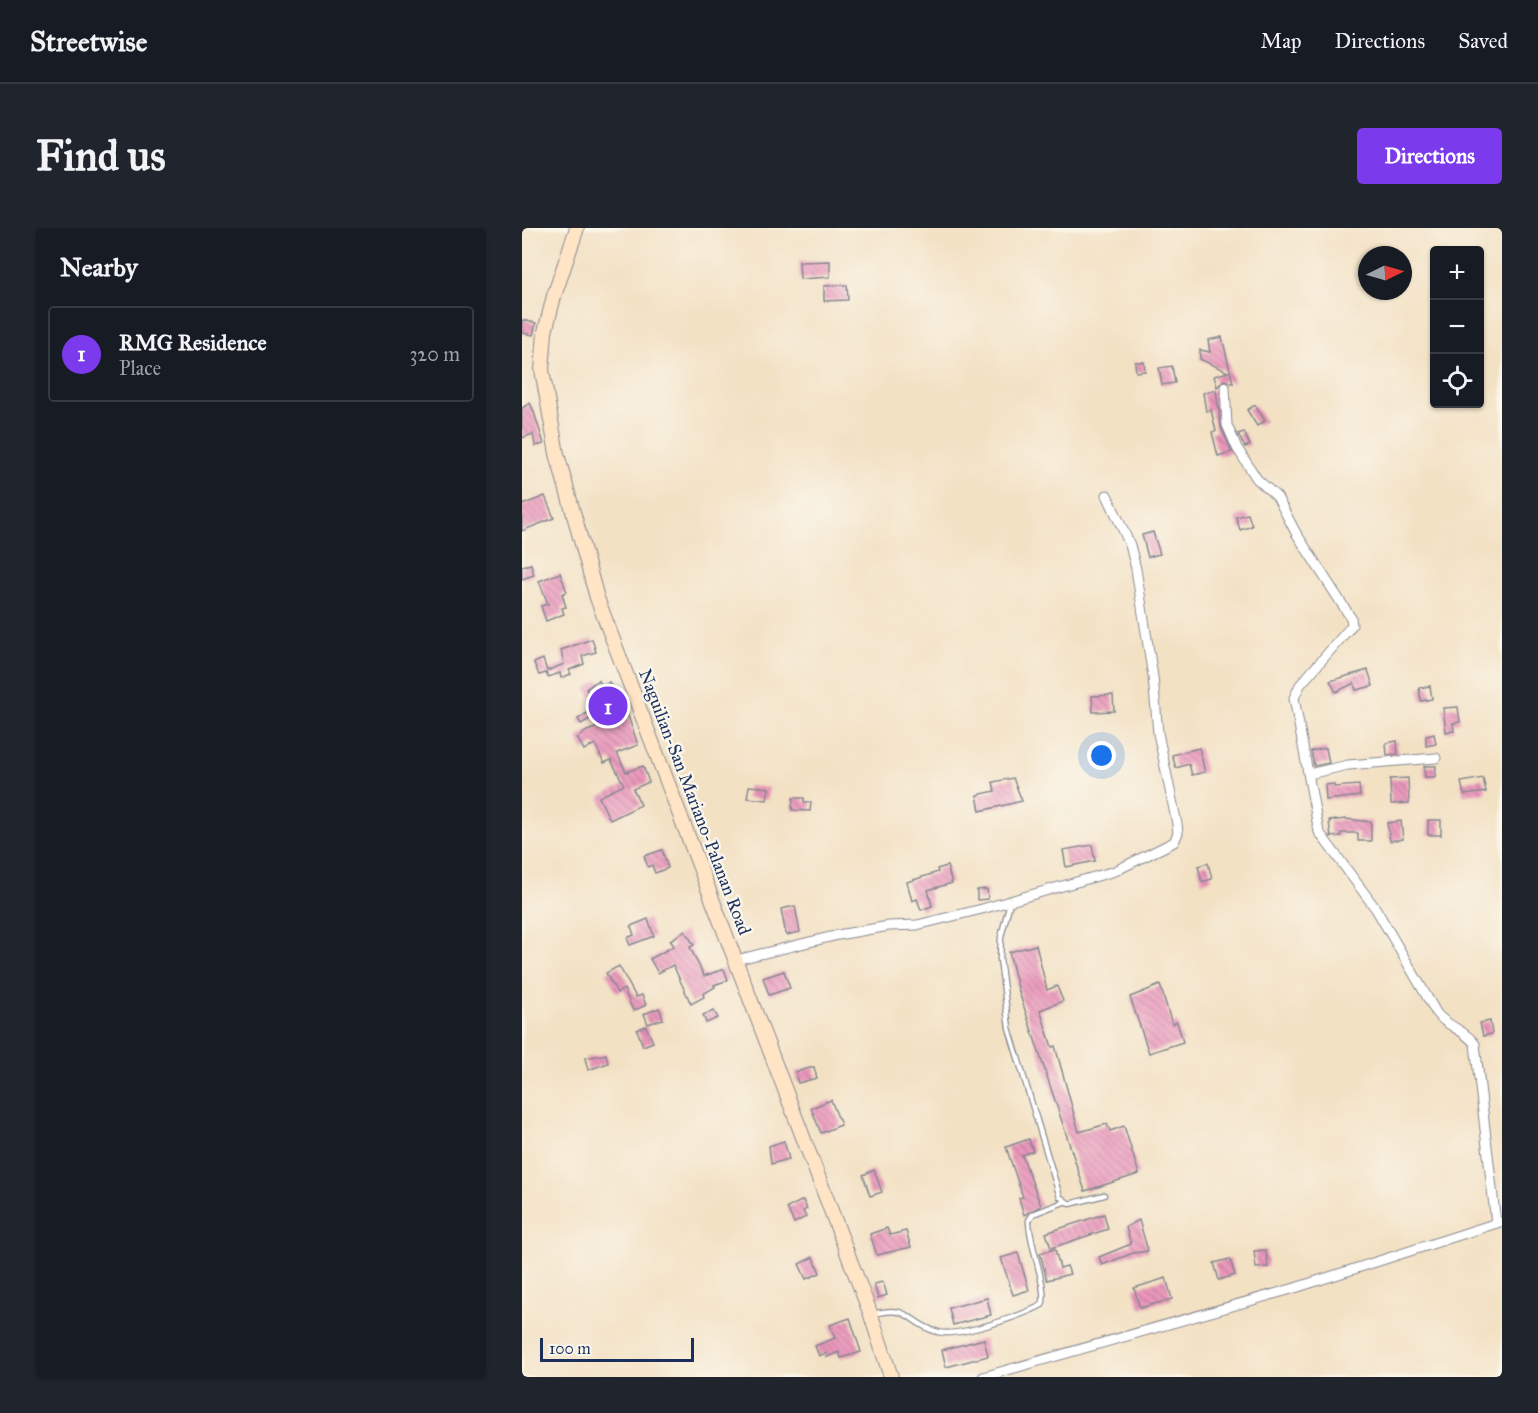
<!DOCTYPE html>
<meta charset="utf-8">
<style>
body{margin:0;font-family:"IM FELL Great Primer",serif;background:#20242c;color:#f1f3f6}
.controls{position:absolute;right:18px;top:18px;display:grid;overflow:hidden;border-radius:6px;box-shadow:0 2px 4px #0004}
.controls button{width:54px;height:54px;display:grid;place-items:center;padding:0;border:0;border-bottom:2px solid #363941;background:#171b24;color:#f1f3f6;font:30px sans-serif}
.compass{position:absolute;left:836px;top:18px;width:54px;height:54px;border-radius:50%;background:#171b24;box-shadow:0 2px 4px #0004;rotate:85deg}
.scale{position:absolute;left:18px;bottom:15px;width:154px;box-sizing:border-box;padding-left:6px;border:3px solid #1b2f5e;border-top:0;font-size:16px;line-height:21px;white-space:nowrap;color:#1b2f5e;-webkit-text-stroke:4px #fbf7ec;paint-order:stroke}
.you{position:absolute;left:580px;top:528px;width:21px;height:21px;margin:-15px;border:4px solid #fff;border-radius:50%;background:#1a73e8;box-shadow:0 0 0 9px #1a73e833}
.badge{display:grid;place-items:center;width:39px;height:39px;border-radius:50%;background:#7c3aed;color:#fff;font-size:20px;font-weight:700}
.pin{position:absolute;translate:-50% -50%;border:3px solid #fff;box-shadow:0 2px 6px #0006}
.list{margin:0;padding:0;list-style:none}
h2{display:flex;justify-content:space-between;align-items:center;height:78px;margin:0;padding:0 24px;font-size:26px}
h2 small{font-size:20px;font-weight:400;color:#9ea1a6}
.list li{display:grid;grid-template-columns:39px 1fr auto;gap:18px;align-items:center;box-sizing:border-box;height:96px;margin:0 12px 12px;padding:0 12px;border:2px solid #363941;border-radius:6px}
.list b{display:block;font-size:22px;white-space:nowrap}
.list p{margin:0;font-size:20px;white-space:nowrap;color:#9ea1a6}
.list em{font-size:20px;font-style:normal;color:#9ea1a6}
.icon{flex:none;width:33px;height:33px;fill:none;stroke:currentColor;stroke-width:2;stroke-linecap:round;stroke-linejoin:round}
.map{position:relative;flex:none;width:980px;height:1149px;overflow:hidden;border-radius:6px}
header{display:flex;align-items:center;gap:36px;box-sizing:border-box;height:84px;padding:0 30px;background:#171b24;border-bottom:2px solid #363941}
header strong{font-size:28px}
nav{display:flex;gap:33px;margin-inline-start:auto;font-size:21px}
.intro{display:flex;align-items:center;justify-content:space-between;box-sizing:border-box;height:144px;padding:0 36px}
h1{margin:0;font-size:42px}
.button{padding:15px 27px;border-radius:6px;background:#7c3aed;color:#fff;font-size:21px;font-weight:700}
main{display:flex;gap:36px;padding:0 36px}
aside{flex:1;background:#171b24;border-radius:6px;box-shadow:0 2px 4px #0004}
.map>svg:first-child{display:block}
.building{fill:url(#building-back-hatch)}
.lines{fill:none;stroke-linecap:round;stroke-linejoin:round}
.lane-casing{stroke:#878891;stroke-width:7}
.street-casing{stroke:#878891;stroke-width:11}
.secondary-casing{stroke:#878891;stroke-width:16}
.lane{stroke:#fff;stroke-width:4.5}
.street{stroke:#fff;stroke-width:9}
.secondary{stroke:#ffe4c6;stroke-width:14}
.labels{text-anchor:middle;stroke-width:4.5;stroke-linejoin:round;paint-order:stroke}
.street-label{font-size:18px;fill:#1b2f5e;stroke:#fbf7ec}
</style>
<header>
<strong>Streetwise</strong>
<nav><a>Map</a><a>Directions</a><a>Saved</a></nav>
</header>
<div class="intro"><h1>Find us</h1><a class="button">Directions</a></div>
<main>
<aside>
<h2>Nearby<small></small></h2>
<ul class="list">
<li><span class="badge">1</span><div><b>RMG Residence</b><p>Place</p></div><em>320 m</em></li>
</ul>
</aside>
<div class="map">
<svg width="980" height="1149" viewBox="0 0 980 1149">
<defs>
<pattern id="building-back-hatch" width="6" height="6" patternUnits="userSpaceOnUse" patternTransform="scale(1.5)"><rect width="6" height="6" fill="#eb97bb"/><path d="M-1 5l2 2M0 0l6 6M5-1l2 2" fill="none" stroke="#be7c9b"/></pattern>
</defs>
<rect width="100%" height="100%" fill="#fbf7ec"/>
<filter id="ink" filterUnits="userSpaceOnUse"><feTurbulence type="fractalNoise" baseFrequency=".0167" numOctaves="2"/><feDisplacementMap in="SourceGraphic" scale="12" xChannelSelector="R" yChannelSelector="G"/><feConvolveMatrix kernelMatrix="1 2 1 2 8 2 1 2 1" color-interpolation-filters="sRGB"/></filter>
<filter id="wash" filterUnits="userSpaceOnUse"><feTurbulence type="fractalNoise" baseFrequency=".008" numOctaves="4" result="noise"/><feDisplacementMap in="SourceGraphic" scale="24" xChannelSelector="R" yChannelSelector="G"/><feGaussianBlur stdDeviation="1.35" result="paint"/><feColorMatrix in="noise" values="0 0 0 0 0 0 0 0 0 0 0 0 0 0 0 0 0 1.4 0 .05"/><feComposite in="paint" operator="in"/></filter>
<g filter="url(#wash)">
<rect width="100%" height="100%" fill="#f3e1c4"/>
<g id="blocks">
<!-- building -->
<g class="building">
<path d="M308,33v16l-30,2 -1,-17z"/>
<path d="M325,57l1,15 -24,1v-15z"/>
<path d="M0,92l14,3 -3,12 -11,-2z"/>
<path d="M700,109l11,46 -9,-3 -7,7 -3,-11 14,-4 -28,-13v-9l10,2 -2,-12z"/>
<path d="M613,134h9l1,9 -9,1z"/>
<path d="M650,138l3,17 -13,2 -3,-17z"/>
<path d="M694,162l5,37 11,25 -14,4 -6,-24 4,-1 -5,-21 -5,1 -3,-18z"/>
<path d="M8,175l4,9 10,32 -9,2 -2,-12 -11,4v-30z"/>
<path d="M733,177l10,16 -8,5 -10,-16z"/>
<path d="M722,204l6,13 -5,2 -7,-13z"/>
<path d="M23,268l9,22 -32,13v-26z"/>
<path d="M726,286l4,12 -12,4 -4,-13z"/>
<path d="M631,304l7,22 -12,3 -6,-22z"/>
<path d="M9,336l3,11 -12,4v-13z"/>
<path d="M38,345l7,19 -5,2 4,13 -4,1 2,6 -18,7 -5,-15 7,-2 -9,-23z"/>
<path d="M70,411l4,13 -14,4 2,8 -15,6 2,4 -10,4 -1,-5 -12,4 -2,-4 -7,2 -5,-12 9,-4 4,12 17,-7 -3,-14z"/>
<path d="M846,442l5,16 -17,4 -2,-7 -18,9 -6,-11z"/>
<path d="M76,452l5,6 6,-4 10,21 -38,21 -3,-5 20,-13 -12,-17z"/>
<path d="M908,458l2,13 -11,2 -2,-13z"/>
<path d="M591,467l1,16 -21,1 -1,-16z"/>
<path d="M936,479l2,15 -7,1 1,8 -8,1 -3,-24z"/>
<path d="M106,488l10,29 -21,8 9,19 17,-6 6,16 -16,7 8,16 -31,15 -11,-23 25,-12 -13,-25 -7,3 -9,-19 -11,6 -7,-12 10,-7z"/>
<path d="M912,506l2,10 -10,2v-10z"/>
<path d="M875,513l1,13 -11,1 -1,-12z"/>
<path d="M677,520l6,24 -13,3 -3,-11 -13,4 -4,-13z"/>
<path d="M804,520l3,15 -15,3 -3,-15z"/>
<path d="M902,538h12l-1,11h-10z"/>
<path d="M491,550l9,23 -42,10 -3,-16 18,-4 -2,-9z"/>
<path d="M886,550l1,25 -18,1 -1,-25z"/>
<path d="M961,550l3,14 -22,3 -3,-13z"/>
<path d="M812,556v3l25,-2 1,11 -34,4 -1,-15z"/>
<path d="M227,558l20,2 -2,12 -20,-2z"/>
<path d="M271,570h11v4h7l-1,9 -18,-1z"/>
<path d="M824,591l25,3v19h-13v-8h-17v3l-10,1 -2,-16z"/>
<rect x="906" y="592" width="13" height="15"/>
<path d="M879,593l2,18 -13,2 -3,-18z"/>
<path d="M570,617l3,16 -29,6 -3,-17z"/>
<path d="M140,622l6,18 -13,5 -3,-8 -4,2 -4,-11z"/>
<path d="M686,635l4,16 -10,3 -4,-16z"/>
<path d="M425,638l5,17 -24,7 4,16 -11,4 -4,-11 -5,2 -5,-19 31,-10 -1,-3z"/>
<path d="M465,661l1,10 -11,1v-10z"/>
<path d="M273,678l5,26 -14,3 -5,-26z"/>
<path d="M126,691l6,17 -24,9 -3,-7 7,-3 -3,-9z"/>
<path d="M163,703l9,14 -4,2 14,29 20,-7 4,11 -14,5 1,2 -12,7 1,3 -13,7 -18,-39 -15,8 -8,-14 24,-13 -4,-6z"/>
<path d="M514,717l11,45 10,-4 6,15 -23,9 12,37 3,-1 24,86 28,-8 3,7 14,-5 15,48 -54,17 -66,-199 -10,-40z"/>
<path d="M97,738l17,31 6,-2 4,10 -13,6 -9,-22 -7,4 -11,-20z"/>
<path d="M262,743l6,17 -21,7 -6,-17z"/>
<path d="M638,757l12,39 5,-2 6,20 -34,11 -19,-56z"/>
<path d="M137,780l4,11 -15,5 -4,-10z"/>
<path d="M192,783l4,7 -12,5 -3,-8z"/>
<path d="M968,793l2,13 -9,2 -3,-13z"/>
<path d="M124,798l7,16 -10,4 -6,-16z"/>
<path d="M84,826l2,9 -20,7 -3,-12z"/>
<path d="M292,839l3,11 -19,5 -3,-11z"/>
<path d="M309,872l10,25 -20,8 -10,-25z"/>
<path d="M507,911l4,12 -11,4 19,51 -17,9 -5,-17 4,-1 -17,-50z"/>
<path d="M262,913l5,18 -18,5 -2,-18z"/>
<path d="M352,942l8,22 -12,4 -7,-21z"/>
<path d="M281,972l4,9 -4,2 3,6 -12,6 -7,-15z"/>
<path d="M582,986l4,15 -57,19 -5,-15z"/>
<path d="M617,992l9,31 -15,2 -31,12 -3,-8 32,-13 -5,-17z"/>
<path d="M365,1000l3,7 16,-4 5,16 -34,8 -7,-21z"/>
<path d="M533,1021l5,19 7,-2 3,8 -23,6 -7,-27z"/>
<path d="M744,1022l2,17 -12,1 -2,-17z"/>
<path d="M496,1025l11,37 -16,5 -12,-37z"/>
<path d="M291,1029l7,16 -14,6 -7,-15z"/>
<path d="M708,1031l5,16 -16,5 -5,-17z"/>
<path d="M644,1050l6,21 -32,9 -6,-20z"/>
<path d="M361,1054l4,13 -9,3 -4,-14z"/>
<path d="M465,1070l4,17 -38,10 -4,-17z"/>
<path d="M328,1090l11,34 -20,6 -2,-6 -12,5 -1,-4 -7,3 -4,-10 20,-8 -5,-13z"/>
<path d="M462,1111l4,17 -42,11 -4,-17z"/>
</g>
</g>
</g>
<g filter="url(#ink)">
<use href="#blocks" fill-opacity="0" stroke="#878891" stroke-width="1.5"/>
<g class="lines">
<defs>
<g id="lane">
<path d="M488,674l-9,35 -1,22 9,69 51,169 10,7 34,-9"/>
<path d="M352,1086c37,-10 34,10 64,18 20,6 85,-17 104,-27 7,-14 -14,-64 -13,-85l4,-6 31,-12"/>
</g>
<g id="street">
<path d="M703,159l2,38 10,23 20,31 20,18 19,36 55,85 1,7 -4,5 -48,55 -6,13 25,134 57,77 61,105c11,13 28,16 38,30l21,179"/>
<path d="M787,546l39,-9 88,-7"/>
<path d="M214,732l102,-25 51,-9 28,-1 65,-16 133,-38 59,-29 4,-9 -1,-9 -19,-91 -5,-56 -17,-108 -6,-24 -23,-50"/>
<path d="M461,1149l312,-89 205,-66"/>
</g>
<path id="secondary" d="M55,0l-23,68 -9,36 -3,38 15,84 40,144 274,717 20,62"/>
</defs>
<!-- lane casing -->
<use href="#lane" class="lane-casing"/>
<!-- street casing -->
<use href="#street" class="street-casing"/>
<!-- secondary casing -->
<use href="#secondary" class="secondary-casing"/>
<!-- lane -->
<use href="#lane" class="lane"/>
<!-- street -->
<use href="#street" class="street"/>
<!-- secondary -->
<use href="#secondary" class="secondary"/>
</g>
</g>
<g class="labels">
<!-- street labels -->
<g class="street-label">
<text transform="translate(173 574) rotate(69)" y="6">Naguilian-San Mariano-Palanan Road</text>
</g>
</g>
</svg>
<div class="controls">
<button>+</button>
<button>−</button>
<button><svg class="icon" aria-label="locate" viewBox="0 0 24 24"><circle cx="12" cy="12" r="6"/><path d="M12 2v4M12 18v4M2 12h4M18 12h4"/></svg></button>
</div>
<svg class="compass" viewBox="-18 -18 36 36"><path d="M0-13l5 13h-10z" fill="#e53935"/><path d="M0 13l5-13h-10z" fill="#9ea1a6"/></svg>
<div class="scale">100 m</div>
<div class="you"></div>
<div class="pin badge" style="left:86px;top:478px">1</div>
</div>
</main>
